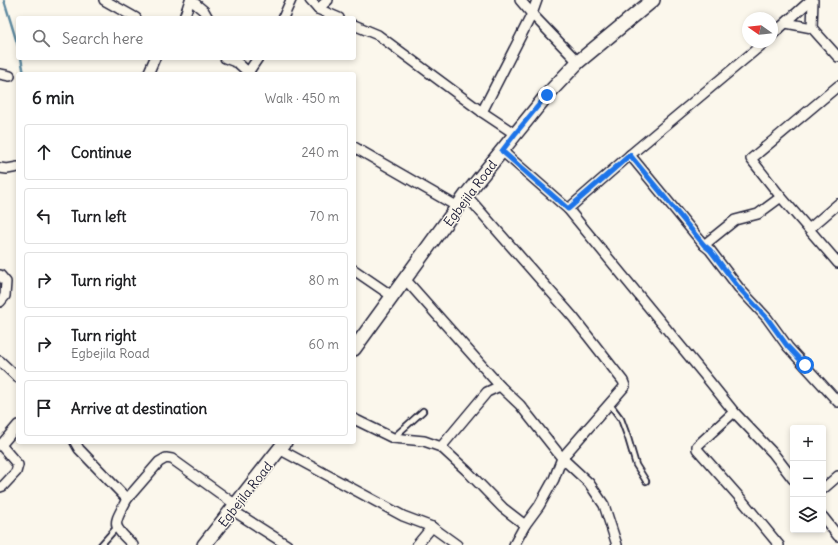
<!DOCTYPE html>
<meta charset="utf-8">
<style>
body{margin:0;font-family:Delius,sans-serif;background:#f2f2f2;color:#202124}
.controls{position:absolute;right:12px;bottom:12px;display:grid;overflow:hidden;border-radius:4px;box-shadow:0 2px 6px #0003}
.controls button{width:36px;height:36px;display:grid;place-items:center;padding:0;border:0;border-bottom:1px solid #e0e0e0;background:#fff;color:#202124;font:20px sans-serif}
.compass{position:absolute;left:742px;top:12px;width:36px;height:36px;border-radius:50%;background:#fff;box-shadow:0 2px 6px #0003;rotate:284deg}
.stop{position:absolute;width:12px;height:12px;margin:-9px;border:3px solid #1a73e8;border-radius:50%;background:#fff}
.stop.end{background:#1a73e8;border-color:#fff;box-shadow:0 1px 4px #0008}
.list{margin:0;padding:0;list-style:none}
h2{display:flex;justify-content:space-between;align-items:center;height:52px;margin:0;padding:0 16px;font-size:17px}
h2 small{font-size:13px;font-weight:400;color:#757577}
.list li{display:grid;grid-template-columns:26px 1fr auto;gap:12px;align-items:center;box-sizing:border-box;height:56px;margin:0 8px 8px;padding:0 8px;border:1px solid #e0e0e0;border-radius:4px}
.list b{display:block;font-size:15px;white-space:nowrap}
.list p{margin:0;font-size:13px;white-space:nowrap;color:#757577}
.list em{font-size:13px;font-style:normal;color:#757577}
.icon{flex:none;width:22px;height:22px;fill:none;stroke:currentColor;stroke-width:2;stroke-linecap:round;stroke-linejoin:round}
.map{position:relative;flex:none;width:838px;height:545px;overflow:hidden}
.search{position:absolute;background:#fff;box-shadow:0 2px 6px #0003;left:16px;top:16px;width:340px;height:44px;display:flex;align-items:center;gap:10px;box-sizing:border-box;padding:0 14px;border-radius:4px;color:#757577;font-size:15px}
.panel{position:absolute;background:#fff;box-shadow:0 2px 6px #0003;left:16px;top:72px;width:340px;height:372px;border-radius:4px}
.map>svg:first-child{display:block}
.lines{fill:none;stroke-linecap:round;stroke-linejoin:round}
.stream{stroke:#5c89a0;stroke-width:2.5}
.lane-casing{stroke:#22223b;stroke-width:8}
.street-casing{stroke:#22223b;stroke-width:12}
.secondary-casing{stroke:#22223b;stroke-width:16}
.lane{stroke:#fbf7ec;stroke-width:4.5}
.street{stroke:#fbf7ec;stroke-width:9}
.secondary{stroke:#fbf7ec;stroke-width:13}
.route{stroke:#1a73e8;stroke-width:5}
.labels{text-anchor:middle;stroke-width:3;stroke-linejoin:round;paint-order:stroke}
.street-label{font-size:13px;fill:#22223b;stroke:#fbf7ec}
</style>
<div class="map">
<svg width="838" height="545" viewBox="0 0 838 545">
<rect width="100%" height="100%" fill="#fbf7ec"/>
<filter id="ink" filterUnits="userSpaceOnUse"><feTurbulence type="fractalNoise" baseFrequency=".025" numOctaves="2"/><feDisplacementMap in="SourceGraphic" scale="8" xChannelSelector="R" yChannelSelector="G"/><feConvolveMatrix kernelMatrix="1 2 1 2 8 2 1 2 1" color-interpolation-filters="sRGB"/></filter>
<g filter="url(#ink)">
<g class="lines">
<!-- stream -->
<g class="stream">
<path d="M4,0l14,46"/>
<path d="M21,58l3,16"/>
</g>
<defs>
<g id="lane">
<path d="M609,403l12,16 7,19 8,27 10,16"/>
<path d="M393,438l30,-27"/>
<path d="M101,545l16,-18"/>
</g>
<g id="street">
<path d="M104,0l32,18"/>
<path d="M191,0l13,11 4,7"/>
<path d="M310,0l8,9 21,9"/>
<path d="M520,0l12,14 46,48"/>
<path d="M318,9l10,-9"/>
<path d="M184,18l6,-18"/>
<path d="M283,18l8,-18"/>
<path d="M786,23l26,5 26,29"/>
<path d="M354,25l24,10 104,77 33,22"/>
<path d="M812,28l1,-28"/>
<path d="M772,35l39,-35"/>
<path d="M225,58l13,5 12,11"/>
<path d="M0,74l10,2"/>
<path d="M148,74l7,-16"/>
<path d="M247,74l11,-16"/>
<path d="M838,86l-87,73 30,38 57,66"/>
<path d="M482,112l50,-98 5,-14"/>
<path d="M354,147l104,60"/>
<path d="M502,151l66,58 138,168 28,35 39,41 20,26"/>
<path d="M630,155l74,90 31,-25 23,-6 23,-17"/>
<path d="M0,168l7,1 11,-2"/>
<path d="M466,195l107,122 50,64 2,5 -63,72 -8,21 -15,27 -14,19 -11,20"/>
<path d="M568,209l62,-54 135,-113"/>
<path d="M809,229l29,-25"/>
<path d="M704,245l6,5 29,38 28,30 21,29 50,55"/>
<path d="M354,270l38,26"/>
<path d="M0,275l6,7 -1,14 -5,6"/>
<path d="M405,279l95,107 20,19 42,53 27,25 15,22 13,40"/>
<path d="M0,361l18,17"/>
<path d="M734,412l-37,34v3l44,50 38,46"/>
<path d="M354,419l39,19 31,3 17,6 26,24 36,37 22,17"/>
<path d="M75,442l4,7 48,50c-13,26 -17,24 6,46"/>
<path d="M0,444l18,21 -2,7 -13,14 -3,1"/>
<path d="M1,445l17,-20"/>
<path d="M441,447l46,-55 13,-6"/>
<path d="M279,449l124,67 29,11 25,18"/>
<path d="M823,489l15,-13"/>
<path d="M127,499l32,-37 7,-4 6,1 64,46"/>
<path d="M232,510l55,35"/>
<path d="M823,517l15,19"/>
<path d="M417,545l15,-18"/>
</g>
<g id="secondary">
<path d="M354,349l112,-154 81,-100 31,-33 75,-62"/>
<path d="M204,545l81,-103"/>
</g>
</defs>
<!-- lane casing -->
<use href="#lane" class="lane-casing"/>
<!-- street casing -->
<use href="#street" class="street-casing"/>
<!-- secondary casing -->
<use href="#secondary" class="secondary-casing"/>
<!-- lane -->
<use href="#lane" class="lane"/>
<!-- street -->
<use href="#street" class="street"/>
<!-- secondary -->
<use href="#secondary" class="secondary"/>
</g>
</g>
<g class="lines" filter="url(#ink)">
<!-- route -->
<path class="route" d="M547,95l-32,39 -13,17 66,58 62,-54 74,90 6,5 29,38 28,30 21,29 17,18"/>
</g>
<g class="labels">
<!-- street labels -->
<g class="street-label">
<text transform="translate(470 193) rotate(-53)" y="5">Egbejila Road</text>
<text transform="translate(245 494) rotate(-52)" y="5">Egbejila Road</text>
</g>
</g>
</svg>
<div class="controls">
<button>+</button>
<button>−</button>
<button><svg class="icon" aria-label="layers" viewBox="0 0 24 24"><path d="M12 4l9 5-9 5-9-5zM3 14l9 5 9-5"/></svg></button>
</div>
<svg class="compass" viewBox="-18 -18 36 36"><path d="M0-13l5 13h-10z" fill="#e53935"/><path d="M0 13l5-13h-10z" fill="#757577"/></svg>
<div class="stop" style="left:805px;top:365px"></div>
<div class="stop end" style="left:547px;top:95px"></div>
<div class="search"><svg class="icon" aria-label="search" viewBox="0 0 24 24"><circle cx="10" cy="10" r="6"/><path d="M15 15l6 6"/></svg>Search here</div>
<section class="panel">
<h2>6 min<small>Walk · 450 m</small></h2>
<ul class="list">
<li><svg class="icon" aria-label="ahead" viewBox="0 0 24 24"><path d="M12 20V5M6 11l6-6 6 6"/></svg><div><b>Continue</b></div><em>240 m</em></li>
<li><svg class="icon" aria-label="left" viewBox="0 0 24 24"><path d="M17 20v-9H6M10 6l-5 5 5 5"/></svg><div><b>Turn left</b></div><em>70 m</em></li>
<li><svg class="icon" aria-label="right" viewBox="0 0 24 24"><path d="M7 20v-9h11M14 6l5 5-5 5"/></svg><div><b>Turn right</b></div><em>80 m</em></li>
<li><svg class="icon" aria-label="right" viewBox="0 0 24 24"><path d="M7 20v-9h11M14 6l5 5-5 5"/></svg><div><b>Turn right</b><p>Egbejila Road</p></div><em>60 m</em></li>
<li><svg class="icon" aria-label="arrive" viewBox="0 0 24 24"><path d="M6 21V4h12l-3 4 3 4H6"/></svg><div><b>Arrive at destination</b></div></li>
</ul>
</section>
</div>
